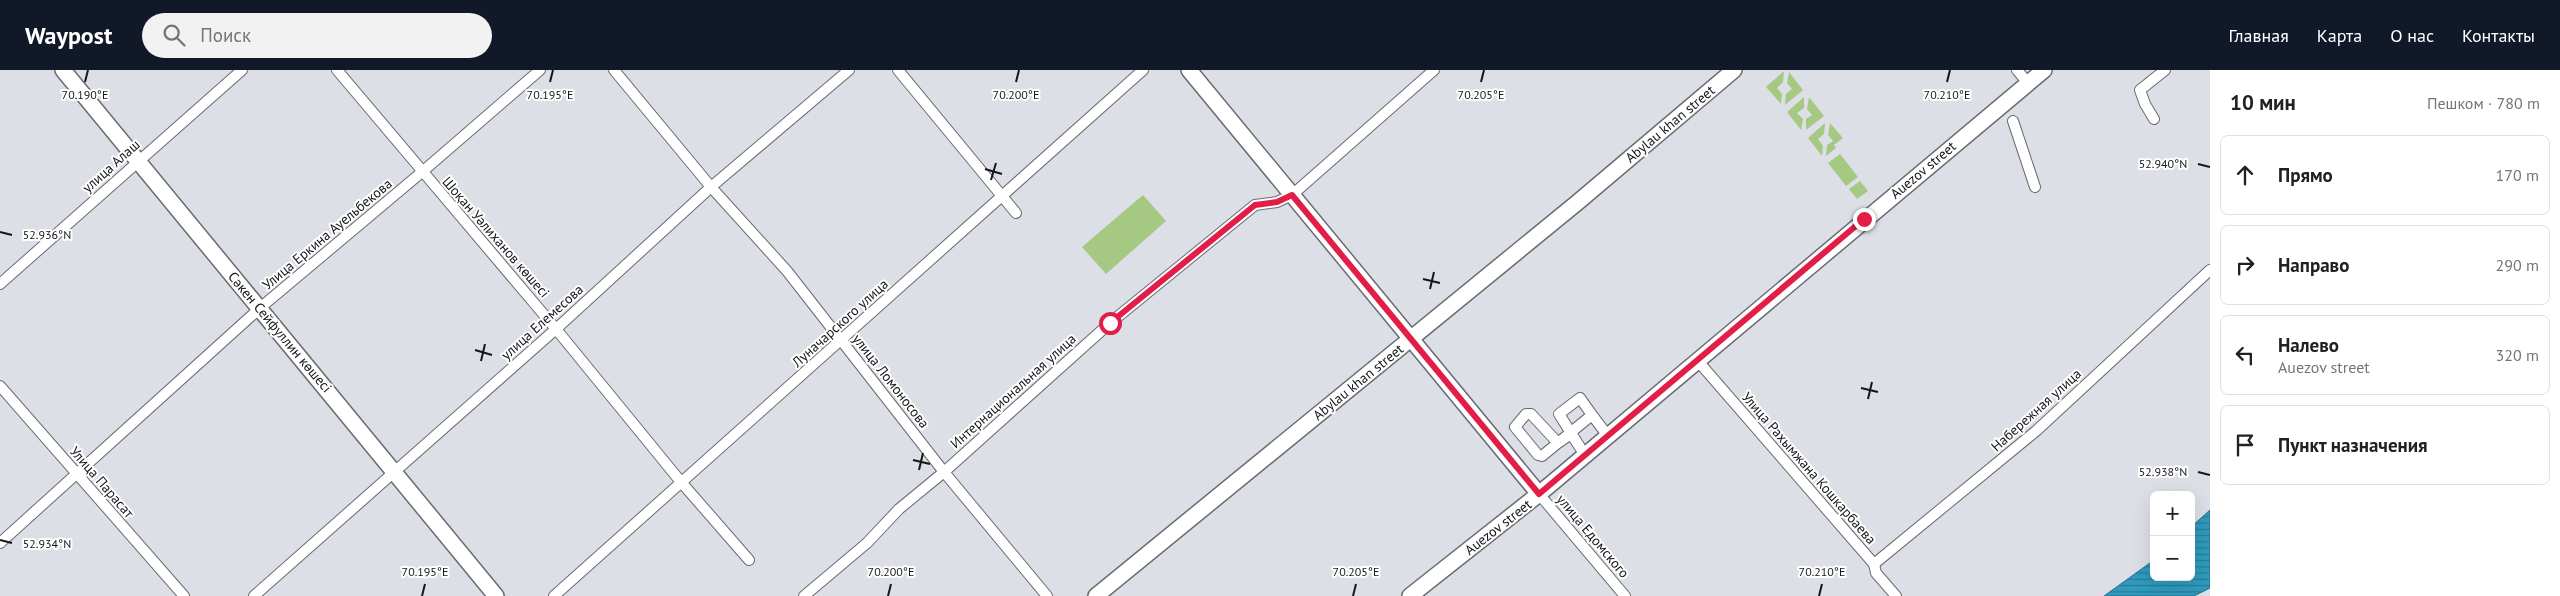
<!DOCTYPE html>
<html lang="ru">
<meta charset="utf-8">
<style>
body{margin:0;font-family:"PT Sans",sans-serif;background:#f2f2f2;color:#202124}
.controls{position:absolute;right:15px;bottom:15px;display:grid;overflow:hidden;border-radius:8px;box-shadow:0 5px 20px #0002}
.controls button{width:45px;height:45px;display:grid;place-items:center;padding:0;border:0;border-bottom:1px solid #e0e0e0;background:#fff;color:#202124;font:25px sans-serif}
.stop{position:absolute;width:15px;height:15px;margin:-11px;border:4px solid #e11d48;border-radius:50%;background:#fff}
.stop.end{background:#e11d48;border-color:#fff;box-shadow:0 1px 5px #0008}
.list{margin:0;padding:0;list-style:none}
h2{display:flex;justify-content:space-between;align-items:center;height:65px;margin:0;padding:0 20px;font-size:21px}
h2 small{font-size:16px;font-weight:400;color:#757577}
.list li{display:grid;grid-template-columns:32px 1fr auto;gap:15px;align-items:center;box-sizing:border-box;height:80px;margin:0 10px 10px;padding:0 10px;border:1px solid #e0e0e0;border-radius:8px}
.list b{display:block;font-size:19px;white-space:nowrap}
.list p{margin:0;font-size:16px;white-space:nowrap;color:#757577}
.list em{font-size:16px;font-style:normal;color:#757577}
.icon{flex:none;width:28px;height:28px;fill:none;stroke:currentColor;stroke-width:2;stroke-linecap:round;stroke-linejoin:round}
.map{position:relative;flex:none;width:2210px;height:526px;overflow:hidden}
header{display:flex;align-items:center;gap:30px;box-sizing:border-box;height:70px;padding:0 25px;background:#111827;color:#fff}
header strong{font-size:24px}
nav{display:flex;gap:28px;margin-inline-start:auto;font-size:18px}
.search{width:350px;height:45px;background:#f2f2f2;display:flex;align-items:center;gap:12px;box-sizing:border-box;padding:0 18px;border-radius:28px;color:#757577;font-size:19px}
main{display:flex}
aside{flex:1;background:#fff}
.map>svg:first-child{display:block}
.green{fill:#a5c983}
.water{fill:url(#water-rules);stroke:#27728c}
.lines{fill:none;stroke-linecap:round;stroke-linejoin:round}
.street-casing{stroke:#6a6b71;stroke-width:12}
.secondary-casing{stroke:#6a6b71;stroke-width:18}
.street{stroke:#fff;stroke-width:10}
.secondary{stroke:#fff;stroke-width:15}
.route{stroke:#e11d48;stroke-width:6}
.ticks{fill:none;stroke:#151618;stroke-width:2}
.labels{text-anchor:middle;stroke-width:4;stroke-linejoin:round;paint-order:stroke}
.street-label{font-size:14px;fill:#151618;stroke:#fff}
.ticks-label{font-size:12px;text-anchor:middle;fill:#151618;stroke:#fff;stroke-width:4;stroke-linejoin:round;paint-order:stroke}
</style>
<header>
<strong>Waypost</strong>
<div class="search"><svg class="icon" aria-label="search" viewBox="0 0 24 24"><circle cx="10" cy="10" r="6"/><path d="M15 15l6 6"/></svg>Поиск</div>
<nav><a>Главная</a><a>Карта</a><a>О нас</a><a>Контакты</a></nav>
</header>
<main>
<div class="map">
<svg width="2210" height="526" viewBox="0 0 2210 526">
<defs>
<pattern id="water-rules" width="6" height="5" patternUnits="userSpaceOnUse" patternTransform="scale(1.25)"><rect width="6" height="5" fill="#2f9abd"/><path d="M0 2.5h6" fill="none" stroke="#277d99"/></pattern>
</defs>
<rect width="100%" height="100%" fill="#dddfe6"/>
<!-- green -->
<g class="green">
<path d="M1784,1l-1,11 -6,6 5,6 -1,10 -15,-17z"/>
<path d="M1789,2l14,18 -18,15 1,-11 6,-5 -5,-6z"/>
<path d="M1804,27v11l-7,5 6,6 -2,11 -14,-18z"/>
<path d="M1809,27l15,19 -18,14v-11l6,-4 -5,-6z"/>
<path d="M1825,53l-1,11 -6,5 5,7 -1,10 -14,-18z"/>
<path d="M1830,53l13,15 -9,7 2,3 -10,8 1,-11 6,-4 -5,-6z"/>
<path d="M1840,84l18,23 -12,9 -18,-23z"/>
<path d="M1860,111l8,10 -11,8 -8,-10z"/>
<path d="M1143,125l23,26 -60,53 -24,-27z"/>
</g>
<!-- water -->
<path class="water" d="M2210,440v78l-16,8h-90l50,-36v17h37v-50z"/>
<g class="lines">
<defs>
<g id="street">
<path d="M337,0l219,259 125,153 68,78"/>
<path d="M614,0l97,117 76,84 157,201 103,124"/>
<path d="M898,0l118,143"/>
<path d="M2017,0l11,13"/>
<path d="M2154,49l-9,-15 -5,-14 25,-20"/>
<path d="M2013,51l22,66"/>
<path d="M0,214l242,-214"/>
<path d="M1697,290l177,204 2,9 20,23"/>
<path d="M0,316l184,210"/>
<path d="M1585,385l-14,-21 -13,9 -27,-29h-5l-11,13 23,28 4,1 50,-41 16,21c-10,-13 -19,-25 -28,-38l-21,16 26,41"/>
<path d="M1539,424l86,102"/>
<path d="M0,473l260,-235 162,-136 118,-102"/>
<path d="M1874,494l162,-133 174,-161"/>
<path d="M254,526l302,-267 155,-142 138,-117"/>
<path d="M554,526l589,-526"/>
<path d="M804,526l63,-53 32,-34 45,-37 166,-149 145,-118 22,-3 15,-7 142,-125"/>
</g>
<g id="secondary">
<path d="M63,0l433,526"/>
<path d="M1189,0l350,424"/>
<path d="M1096,526l482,-394 156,-132"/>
<path d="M1410,526l129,-102 505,-424"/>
</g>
</defs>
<!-- street casing -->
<use href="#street" class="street-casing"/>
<!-- secondary casing -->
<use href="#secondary" class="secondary-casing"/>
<!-- street -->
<use href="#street" class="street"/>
<!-- secondary -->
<use href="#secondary" class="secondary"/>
</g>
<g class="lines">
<!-- route -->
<path class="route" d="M1110,253l145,-118 22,-3 15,-7 247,299 325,-275"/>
</g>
<!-- ticks -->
<path class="ticks" d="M85,12l3,-12M550,12l3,-12M1016,12l3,-12M1481,12l3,-12M1947,12l3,-12M2198,94l12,3M985,99l17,5M991,110l5,-17M0,162l12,3M1423,209l17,4M1430,219l4,-17M475,280l17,5M481,291l4,-17M1861,318l17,4M1868,329l4,-17M913,390l17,4M919,400l4,-17M2198,402l12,3M0,470l12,3M422,526l3,-12M888,526l3,-12M1353,526l3,-12M1819,526l3,-12"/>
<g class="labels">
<!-- street labels -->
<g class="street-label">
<text transform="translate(1670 54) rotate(-40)" y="5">Abylau khan street</text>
<text transform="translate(111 96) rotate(-42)" y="5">улица Алаш</text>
<text transform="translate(1923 100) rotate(-40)" y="5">Auezov street</text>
<text transform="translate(327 164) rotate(-40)" y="5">Улица Еркина Ауельбекова</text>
<text transform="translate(496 167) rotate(49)" y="5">Шоқан Уәлиханов көшесі</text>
<text transform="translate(542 252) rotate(-42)" y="5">улица Елемесова</text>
<text transform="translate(840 253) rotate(-42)" y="5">Луначарского улица</text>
<text transform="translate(280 262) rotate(50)" y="5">Сәкен Сейфуллин көшесі</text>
<text transform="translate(891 311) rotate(52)" y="5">улица Ломоносова</text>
<text transform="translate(1358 312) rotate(-39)" y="5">Abylau khan street</text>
<text transform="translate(1013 321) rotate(-42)" y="5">Интернациональная улица</text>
<text transform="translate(2036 340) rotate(-42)" y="5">Набережная улица</text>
<text transform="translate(1809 398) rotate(49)" y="5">Улица Рахымжана Кошкарбаева</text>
<text transform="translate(102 412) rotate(49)" y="5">Улица Парасат</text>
<text transform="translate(1498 457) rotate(-38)" y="5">Auezov street</text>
<text transform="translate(1593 466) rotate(50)" y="5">улица Едомского</text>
</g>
</g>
<g class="ticks-label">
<text x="85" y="29">70.190°E</text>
<text x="550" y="29">70.195°E</text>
<text x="1016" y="29">70.200°E</text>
<text x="1481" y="29">70.205°E</text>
<text x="1947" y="29">70.210°E</text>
<text x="2163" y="98">52.940°N</text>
<text x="47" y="169">52.936°N</text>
<text x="2163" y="406">52.938°N</text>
<text x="47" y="478">52.934°N</text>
<text x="425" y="506">70.195°E</text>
<text x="891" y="506">70.200°E</text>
<text x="1356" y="506">70.205°E</text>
<text x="1822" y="506">70.210°E</text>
</g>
</svg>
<div class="controls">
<button>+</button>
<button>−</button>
</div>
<div class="stop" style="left:1110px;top:253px"></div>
<div class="stop end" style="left:1864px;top:149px"></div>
</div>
<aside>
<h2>10 мин<small>Пешком · 780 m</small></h2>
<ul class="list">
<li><svg class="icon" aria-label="ahead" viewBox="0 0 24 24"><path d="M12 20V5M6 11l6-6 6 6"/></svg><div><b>Прямо</b></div><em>170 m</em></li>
<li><svg class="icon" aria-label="right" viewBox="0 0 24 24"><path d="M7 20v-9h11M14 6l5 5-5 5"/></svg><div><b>Направо</b></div><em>290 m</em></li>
<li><svg class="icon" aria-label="left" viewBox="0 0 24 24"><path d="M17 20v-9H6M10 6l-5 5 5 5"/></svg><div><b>Налево</b><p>Auezov street</p></div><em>320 m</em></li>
<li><svg class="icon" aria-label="arrive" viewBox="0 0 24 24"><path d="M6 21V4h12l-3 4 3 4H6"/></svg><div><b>Пункт назначения</b></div></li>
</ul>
</aside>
</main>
